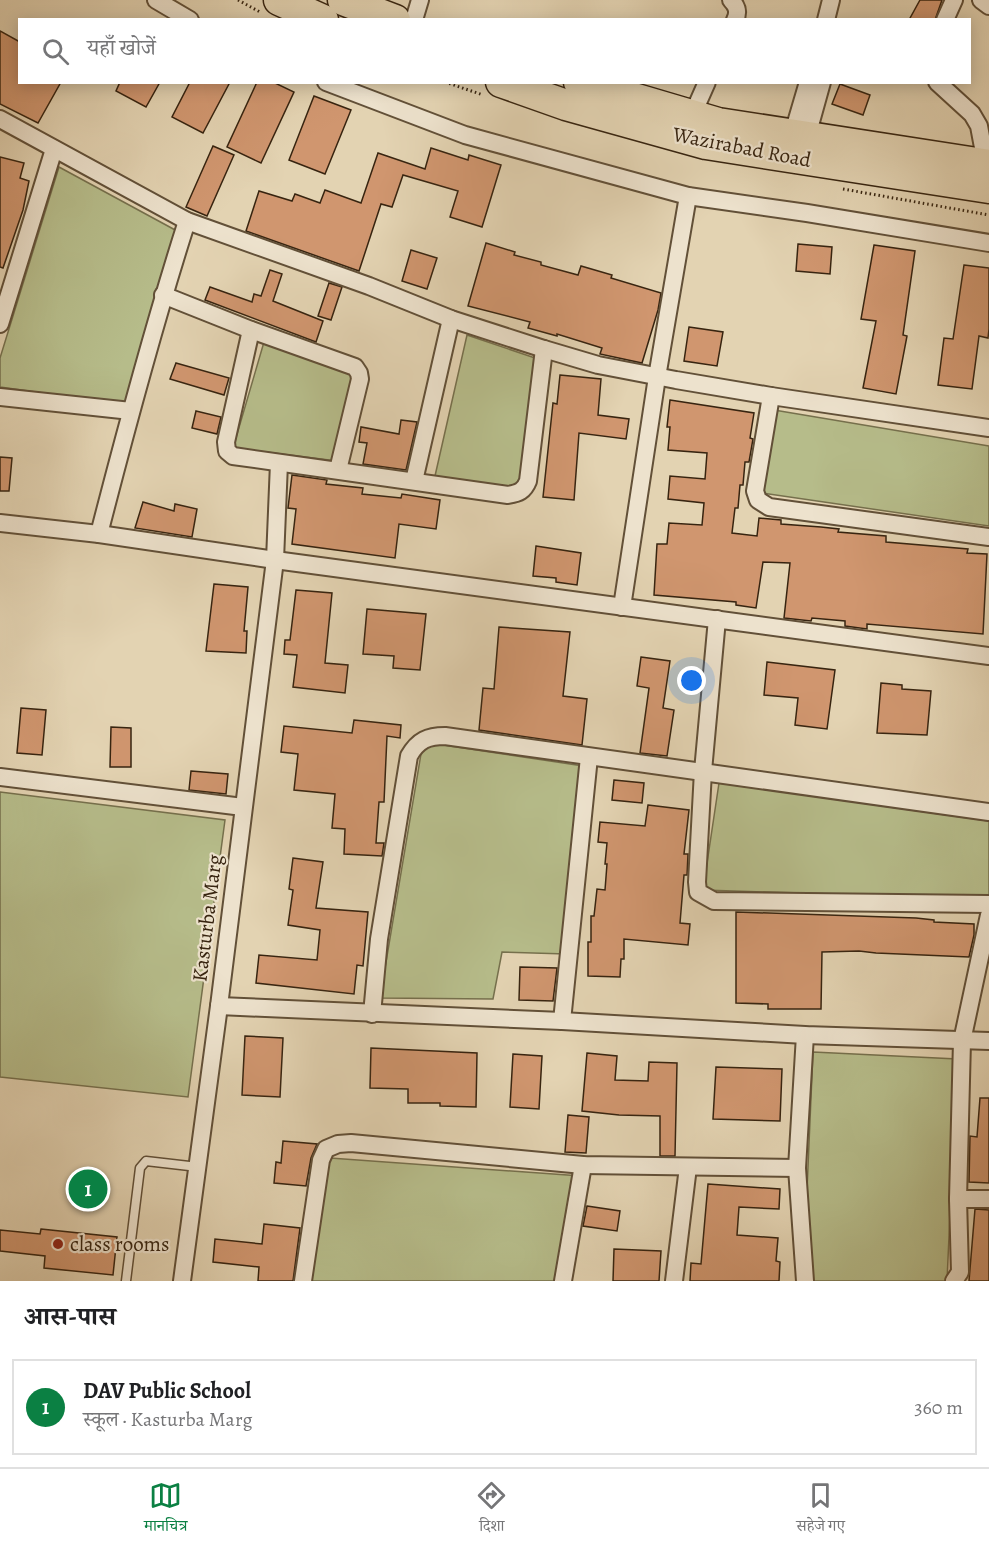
<!DOCTYPE html>
<html lang="hi">
<meta charset="utf-8">
<style>
body{margin:0;font-family:Alegreya,"Noto Serif Devanagari",serif;background:#f6f6f6;color:#202124}
.you{position:absolute;left:692px;top:681px;width:21px;height:21px;margin:-15px;border:4px solid #fff;border-radius:50%;background:#1a73e8;box-shadow:0 0 0 9px #1a73e833}
.badge{display:grid;place-items:center;width:39px;height:39px;border-radius:50%;background:#0b8043;color:#fff;font-size:20px;font-weight:700}
.pin{position:absolute;translate:-50% -50%;border:3px solid #fff;box-shadow:0 2px 6px #0006}
.list{margin:0;padding:0;list-style:none}
h2{display:flex;justify-content:space-between;align-items:center;height:78px;margin:0;padding:0 24px;font-size:26px}
h2 small{font-size:20px;font-weight:400;color:#757577}
.list li{display:grid;grid-template-columns:39px 1fr auto;gap:18px;align-items:center;box-sizing:border-box;height:96px;margin:0 12px 12px;padding:0 12px;border:2px solid #e0e0e0;border-radius:0px}
.list b{display:block;font-size:22px;white-space:nowrap}
.list p{margin:0;font-size:20px;white-space:nowrap;color:#757577}
.list em{font-size:20px;font-style:normal;color:#757577}
.icon{flex:none;width:33px;height:33px;fill:none;stroke:currentColor;stroke-width:2;stroke-linecap:round;stroke-linejoin:round}
.map{position:relative;flex:none;width:989px;height:1281px;overflow:hidden}
.search{position:absolute;background:#fff;box-shadow:0 3px 15px #0003;left:18px;right:18px;top:18px;height:66px;display:flex;align-items:center;gap:15px;box-sizing:border-box;padding:0 21px;border-radius:0px;color:#757577;font-size:22px}
.sheet{height:186px;background:#fff}
nav{display:flex;justify-content:space-around;align-items:center;box-sizing:border-box;height:84px;border-top:2px solid #e0e0e0;background:#fff;font-size:16px;color:#757577}
nav a{display:grid;justify-items:center;gap:3px}
nav .on{color:#0b8043}
.map>svg:first-child{display:block}
.green{fill:#b6bc8a;stroke:#76704d;stroke-width:1.5}
.building{fill:#d0966f;stroke:#372410;stroke-width:1.5}
.lines{fill:none;stroke-linecap:round;stroke-linejoin:round}
.lane-casing{stroke:#625038;stroke-width:11}
.street-casing{stroke:#625038;stroke-width:20}
.highway-casing{stroke:#372410;stroke-width:33}
.path{stroke:#372410;stroke-width:3;stroke-dasharray:1.5 3;stroke-linecap:butt}
.lane{stroke:#ede2cd;stroke-width:8}
.street{stroke:#ede2cd;stroke-width:16}
.highway{stroke:#e3d3b2;stroke-width:30}
.poi-dot{fill:#8f2418;stroke:#ede2cd;stroke-width:2}
.labels{text-anchor:middle;stroke-width:4.5;stroke-linejoin:round;paint-order:stroke}
.street-label{font-size:21px;fill:#372410;stroke:#ede2cd}
.poi-label{font-size:21px;fill:#372410;stroke:#ede2cd;text-anchor:start}
</style>
<div class="map">
<svg width="989" height="1281" viewBox="0 0 989 1281">
<rect width="100%" height="100%" fill="#e3d3b2"/>
<filter id="stains"><feTurbulence type="fractalNoise" baseFrequency=".00333" numOctaves="4"/><feColorMatrix values="0 0 0 0 .2 0 0 0 0 .09 0 0 0 0 .02 0 0 0 .5 -.17"/></filter>
<radialGradient id="worn" r=".72"><stop offset=".6" stop-color="#630" stop-opacity="0"/><stop offset="1" stop-color="#630" stop-opacity=".3"/></radialGradient>
<!-- green -->
<g class="green">
<path d="M59,167l118,64 -48,174 -129,-18v-29z"/>
<path d="M467,335l77,26 -22,128 -87,-13z"/>
<path d="M264,342l99,34 -26,85 -104,-13z"/>
<path d="M774,410l215,36v80l-227,-33z"/>
<path d="M423,742l167,25 -24,187 -64,-2 -9,47 -113,-1z"/>
<path d="M719,783l270,38v78l-286,-9z"/>
<path d="M0,792l225,28 -37,277 -188,-20z"/>
<path d="M813,1052l144,7 -10,222h-144z"/>
<path d="M330,1158l251,18 -20,105h-251z"/>
</g>
<!-- building -->
<g class="building">
<path d="M920,0h22l-7,20h-26z"/>
<path d="M0,31l20,11v40h41l-23,41 -38,-19z"/>
<path d="M120,82h40l-14,25 -30,-16z"/>
<path d="M190,82h40l-27,51 -31,-16z"/>
<path d="M257,82h16l21,10 -33,71 -34,-16z"/>
<path d="M840,84l30,11 -7,20 -31,-11z"/>
<path d="M314,96l37,14 -26,64 -36,-14z"/>
<path d="M213,146l21,9 -27,61 -21,-9z"/>
<path d="M431,148l37,12 1,-5 32,10 -19,62 -32,-10 8,-26 -55,-16 -11,32 -11,-3 -22,67 -113,-40 13,-40 33,10 3,-7 25,9 5,-13 36,13 17,-50 47,16z"/>
<path d="M0,157l24,6 -4,15 9,3 -6,29 -20,58 -3,-1z"/>
<path d="M486,243l29,9 -1,3 27,7v3l37,10 3,-9 31,9 -1,3 50,15 -3,17 -16,53 -42,-9 2,-6 -45,-14v2l-29,-8 2,-6 -62,-16z"/>
<path d="M798,244l34,3 -2,27 -34,-3z"/>
<path d="M874,245l41,6 -12,84 4,1 -11,58 -33,-6 13,-67 -15,-2z"/>
<path d="M411,250l26,8 -10,31 -25,-8z"/>
<path d="M964,265l25,3v61l-1,9 -9,-2 -7,53 -34,-4 6,-47 9,1z"/>
<path d="M270,270l12,4 -9,27 50,20 -7,21 -111,-42 5,-13 42,15 2,-8 7,2z"/>
<path d="M329,283l13,4 -11,33 -13,-4z"/>
<path d="M689,327l34,5 -6,34 -33,-5z"/>
<path d="M176,363l53,15 -5,17 -54,-16z"/>
<path d="M560,375l41,4 -3,36 31,4 -3,20 -47,-6 -5,67 -31,-3 10,-94 4,1z"/>
<path d="M670,400l84,13 -4,25 3,1 -4,23h-4l-2,23h-3l-2,23h-3l-3,25 25,3 2,-18 22,2v4l40,3 18,2 -1,3 48,4v6l82,7 -1,4 20,1 -4,80 -116,-10v5l-22,-3v-5l-33,-3 -1,3 -27,-3 6,-55 -27,-1 -7,46 -20,-3v-3l-82,-7 3,-51h10l2,-21 33,2 2,-22 -36,-4 2,-23 35,3 2,-26 -39,-3 2,-23h-3z"/>
<path d="M196,411l25,6 -4,17 -25,-6z"/>
<path d="M401,420l16,2 -11,48 -43,-6 4,-21 -8,-1 2,-15 38,7z"/>
<path d="M0,457l12,1 -3,33h-9z"/>
<path d="M292,475l35,5 -1,4 37,4 -1,6 39,4 1,-4 38,6 -4,29 -37,-5 -4,34 -103,-14 4,-35 -8,-1z"/>
<path d="M143,502l31,9 1,-7 22,5 -5,28 -57,-9z"/>
<path d="M536,546l45,7 -4,32 -21,-3v-4l-23,-2z"/>
<path d="M214,584l34,3 -4,44h3l-1,22 -40,-2z"/>
<path d="M296,590l36,3 -7,70 23,2 -3,28 -52,-6 4,-32 -13,-1 1,-14h5z"/>
<path d="M367,609l59,5 -6,56 -27,-2 1,-12 -31,-2z"/>
<path d="M499,627l71,5 -7,64 24,3 -5,46 -103,-15 4,-42 11,1z"/>
<path d="M641,657l29,4 -7,47 11,2 -7,46 -27,-3 9,-65 -12,-2z"/>
<path d="M767,662l68,8 -8,59 -32,-4 3,-27 -34,-3z"/>
<path d="M881,683l21,2v4l29,2 -4,44 -50,-2z"/>
<path d="M21,708l25,2 -4,45 -25,-2z"/>
<path d="M354,720l47,5 -1,13 -13,-2 -3,66h-5l-3,41h8l-2,13 -38,-2 1,-25 -13,-1 3,-34 -41,-4 4,-36 -17,-2 3,-26 68,7z"/>
<path d="M111,727l20,1v39h-21z"/>
<path d="M191,771l37,3 -2,20 -37,-4z"/>
<path d="M614,780l30,3 -2,20 -30,-3z"/>
<path d="M648,805l41,5 -5,44h4l-1,21h-3l-4,48 10,1 -2,21 -64,-6v20h-3l-1,18 -32,-1v-34h3v-26h3l3,-27 8,1 2,-26h-2l2,-21 -9,-1 2,-20 45,4z"/>
<path d="M293,858l30,4 -7,46 52,4 -5,54 -6,-1 -3,29 -98,-11 3,-28 58,5 3,-30 -32,-5 5,-35 -4,-1z"/>
<path d="M736,912l180,6 18,2v2l40,2v11l-5,22 -93,-4 -17,-2 -37,1 -1,57h-53v-5l-32,-1z"/>
<path d="M520,967l37,1 -4,33 -34,-1z"/>
<path d="M245,1036l38,2 -3,59 -38,-2z"/>
<path d="M371,1048l106,5 -1,54 -36,-1v-3h-32v-14l-38,-1z"/>
<path d="M587,1053l30,3 -2,24 33,1 1,-19 28,1 -2,93h-15v-40l-41,-1 -37,-4z"/>
<path d="M513,1054l29,2 -3,53 -29,-2z"/>
<path d="M716,1067l66,2 -2,52 -67,-2z"/>
<path d="M980,1098h9v85l-20,-1 1,-46 7,1z"/>
<path d="M568,1115l21,2 -3,36 -21,-1z"/>
<path d="M283,1141l34,3 -6,14 -5,28 -32,-3 2,-21 5,1z"/>
<path d="M708,1184l72,5 -1,20 -40,-2 -2,28 41,3 -2,23 4,1 -1,19h-89l1,-18 10,1z"/>
<path d="M587,1206l33,5 -3,20 -34,-5z"/>
<path d="M975,1209l14,1v71h-20z"/>
<path d="M264,1224l36,4 -7,53h-35l1,-14 -46,-5 2,-23 47,5z"/>
<path d="M41,1229l76,8 -4,38 -69,-7 1,-12 -45,-5v-21l40,4z"/>
<path d="M614,1249l47,2 -2,30h-46z"/>
</g>
<g class="lines">
<defs>
<path id="lane" d="M126,1281l14,-113 6,-7 52,6"/>
<g id="street">
<path d="M156,0l34,20"/>
<path d="M731,0c6,6 8,12 4,20"/>
<path d="M981,0l8,6"/>
<path d="M414,20l6,-20"/>
<path d="M826,20l5,-20"/>
<path d="M945,20l9,-20"/>
<path d="M326,82l139,53 223,61 119,17 182,30"/>
<path d="M937,82l35,32 7,12 8,43"/>
<path d="M692,116l15,-34"/>
<path d="M0,119l187,102 182,65 82,33 93,30 54,16 78,15 95,16 218,32"/>
<path d="M793,133l15,-51"/>
<path d="M807,136l15,-54"/>
<path d="M163,295l88,35 104,37 4,6 1,6 -22,91"/>
<path d="M0,324l54,-175"/>
<path d="M251,330l-25,112 1,9 6,5 275,39c11,-2 16,-4 20,-14l16,-132"/>
<path d="M771,396l-16,95 3,9 11,7 220,30"/>
<path d="M0,397l131,14"/>
<path d="M414,481l37,-162"/>
<path d="M0,523l99,11 176,26 714,96"/>
<path d="M99,534c27,-105 55,-210 88,-313"/>
<path d="M622,607l35,-230 31,-181"/>
<path d="M717,619l-14,152 -6,111 1,10 16,9 275,3"/>
<path d="M0,777l243,30"/>
<path d="M219,1006l343,15 243,14 184,6"/>
<path d="M372,1014l7,-75 30,-183c9,-16 19,-20 36,-20l544,76"/>
<path d="M562,1021l27,-264"/>
<path d="M805,1035l-8,133 8,113"/>
<path d="M958,1199h31"/>
<path d="M182,1281l37,-275 56,-446 4,-97"/>
<path d="M303,1281l18,-121 5,-11 12,-5 13,-1 232,22 214,3"/>
<path d="M563,1281l20,-116"/>
<path d="M674,1281l14,-114"/>
<path d="M954,1281l6,-9 -2,-73 4,-158 27,-126"/>
</g>
<g id="highway">
<path d="M279,0l44,20"/>
<path d="M343,0l52,20"/>
<path d="M501,82l65,23 140,39 283,44"/>
<path d="M579,82l139,41 271,42"/>
</g>
</defs>
<!-- lane casing -->
<use href="#lane" class="lane-casing"/>
<!-- street casing -->
<use href="#street" class="street-casing"/>
<!-- highway casing -->
<use href="#highway" class="highway-casing"/>
<!-- path -->
<g class="path">
<path d="M238,0l22,12"/>
<path d="M445,82l38,13"/>
<path d="M843,189l146,26"/>
</g>
<!-- lane -->
<use href="#lane" class="lane"/>
<!-- street -->
<use href="#street" class="street"/>
<!-- highway -->
<use href="#highway" class="highway"/>
</g>
<!-- markers -->
<circle class="poi-dot" cx="58" cy="1244" r="6"/>
<g class="labels">
<!-- street labels -->
<g class="street-label">
<text transform="translate(742 147) rotate(11)" y="7">Wazirabad Road</text>
<text transform="translate(207 918) rotate(-83)" y="7">Kasturba Marg</text>
</g>
<!-- poi labels -->
<g class="poi-label">
<text x="70" y="1251">class rooms</text>
</g>
</g>
<rect width="100%" height="100%" filter="url(#stains)"/>
<rect width="100%" height="100%" fill="url(#worn)"/>
</svg>
<div class="you"></div>
<div class="pin badge" style="left:88px;top:1189px">1</div>
<div class="search"><svg class="icon" aria-label="search" viewBox="0 0 24 24"><circle cx="10" cy="10" r="6"/><path d="M15 15l6 6"/></svg>यहाँ खोजें</div>
</div>
<section class="sheet">
<h2>आस-पास<small></small></h2>
<ul class="list">
<li><span class="badge">1</span><div><b>DAV Public School</b><p>स्कूल · Kasturba Marg</p></div><em>360 m</em></li>
</ul>
</section>
<nav>
<a class="on"><svg class="icon" aria-label="map" viewBox="0 0 24 24"><path d="M3 6l6-2 6 2 6-2v14l-6 2-6-2-6 2zM9 4v14M15 6v14"/></svg>मानचित्र</a>
<a><svg class="icon" aria-label="directions" viewBox="0 0 24 24"><path d="M12 3l9 9-9 9-9-9zM9 14v-3h6M13 9l2 2-2 2"/></svg>दिशा</a>
<a><svg class="icon" aria-label="saved" viewBox="0 0 24 24"><path d="M7 4h10v16l-5-4-5 4z"/></svg>सहेजे गए</a>
</nav>
